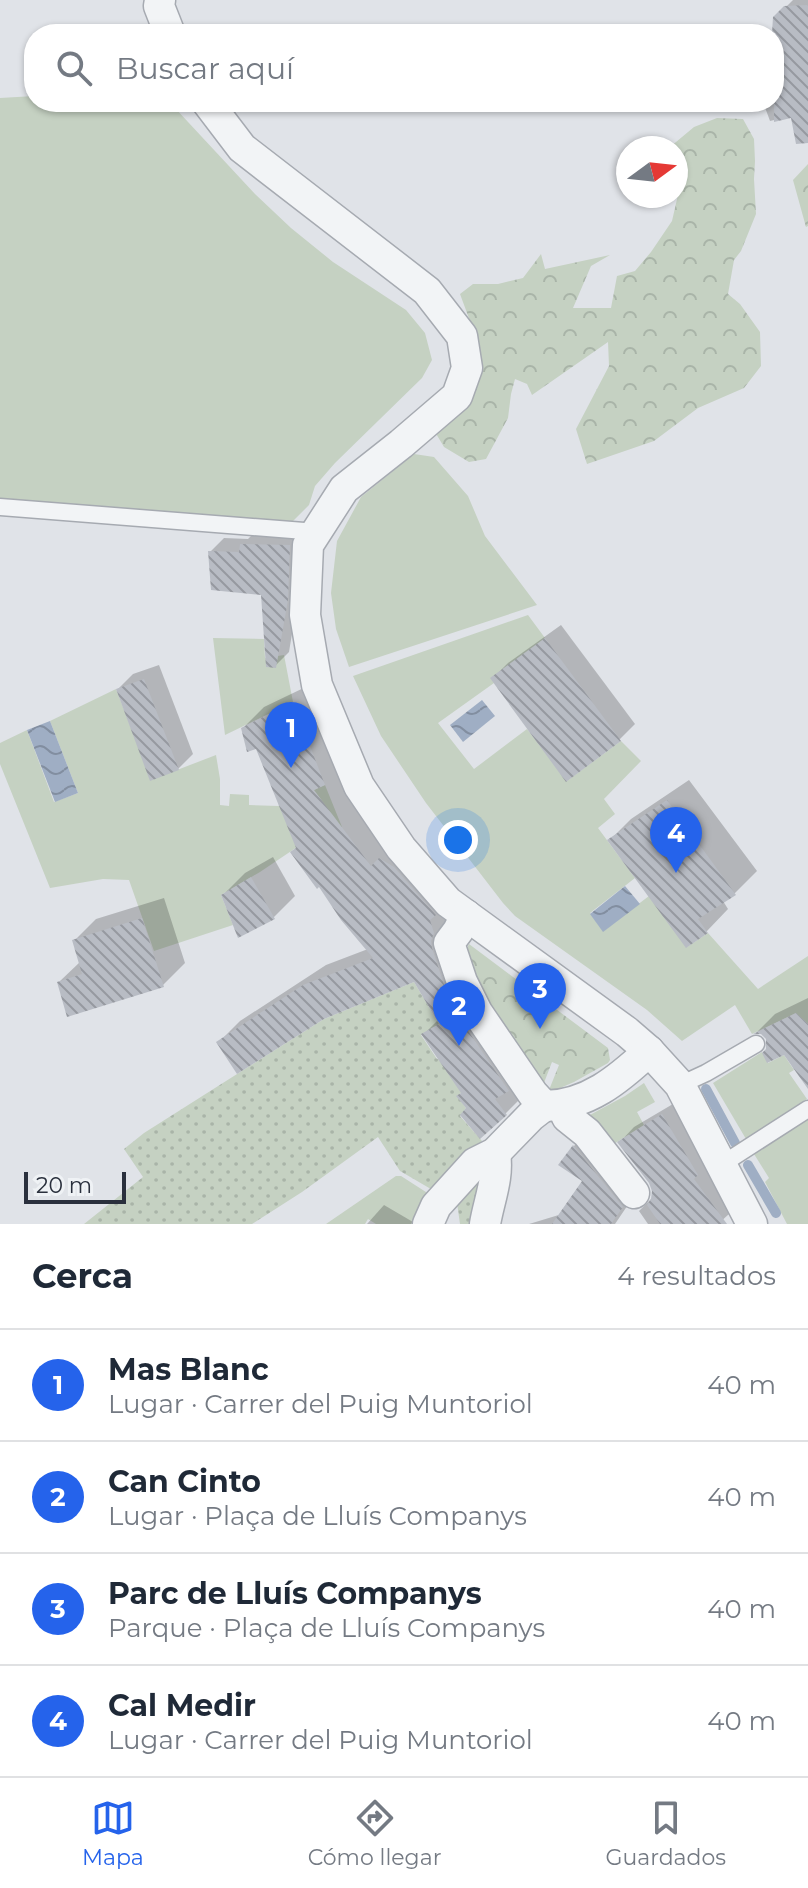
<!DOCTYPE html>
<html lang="es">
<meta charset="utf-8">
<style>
body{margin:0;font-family:Montserrat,sans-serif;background:#f2f2f3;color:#1f2937}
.compass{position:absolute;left:616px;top:136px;width:72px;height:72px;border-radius:50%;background:#fff;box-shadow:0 2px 6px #0004;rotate:75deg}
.scale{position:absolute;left:24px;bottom:20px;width:102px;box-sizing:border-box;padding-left:8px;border:4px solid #2a303d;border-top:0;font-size:22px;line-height:28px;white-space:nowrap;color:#2a303d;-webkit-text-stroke:6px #eff2f5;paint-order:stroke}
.you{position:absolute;left:458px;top:840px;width:28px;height:28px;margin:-20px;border:6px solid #fff;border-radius:50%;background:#1a73e8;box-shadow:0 0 0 12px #1a73e833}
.badge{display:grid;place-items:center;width:52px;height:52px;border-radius:50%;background:#2563eb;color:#fff;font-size:26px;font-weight:700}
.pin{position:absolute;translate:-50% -66px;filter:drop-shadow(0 2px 4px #0008)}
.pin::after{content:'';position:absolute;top:42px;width:28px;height:24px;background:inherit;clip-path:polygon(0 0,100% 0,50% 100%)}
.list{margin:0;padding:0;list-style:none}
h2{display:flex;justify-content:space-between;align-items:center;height:104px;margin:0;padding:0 32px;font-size:34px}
h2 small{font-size:26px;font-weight:400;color:#747a83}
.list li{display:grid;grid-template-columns:52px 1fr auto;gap:24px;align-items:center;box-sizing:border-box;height:112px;padding:0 32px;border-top:2px solid #e0e1e3}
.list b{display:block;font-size:30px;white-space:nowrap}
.list p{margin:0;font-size:26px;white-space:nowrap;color:#747a83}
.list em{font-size:26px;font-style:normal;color:#747a83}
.icon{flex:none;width:44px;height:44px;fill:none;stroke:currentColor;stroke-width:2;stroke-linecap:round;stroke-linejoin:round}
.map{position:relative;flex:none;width:808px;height:1224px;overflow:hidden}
.search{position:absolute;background:#fff;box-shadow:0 2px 6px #0004;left:24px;right:24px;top:24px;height:88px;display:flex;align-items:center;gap:20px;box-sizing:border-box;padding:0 28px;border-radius:32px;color:#747a83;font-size:30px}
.sheet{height:552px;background:#fff}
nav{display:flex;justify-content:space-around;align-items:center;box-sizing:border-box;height:112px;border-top:2px solid #e0e1e3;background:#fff;font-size:22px;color:#747a83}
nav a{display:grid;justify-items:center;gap:4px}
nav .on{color:#2563eb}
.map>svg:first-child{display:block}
.grass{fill:url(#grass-dots)}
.forest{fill:url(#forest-crowns)}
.garden{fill:#c5d1c2}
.water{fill:url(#water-waves)}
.shadow{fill:#0003}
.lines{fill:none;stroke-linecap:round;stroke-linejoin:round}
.stream{stroke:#9faec4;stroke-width:10}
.building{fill:url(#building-back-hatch)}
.lane-casing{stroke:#a6aab1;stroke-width:19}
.street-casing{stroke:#a6aab1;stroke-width:33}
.lane{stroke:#f2f4f6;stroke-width:16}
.street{stroke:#f2f4f6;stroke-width:30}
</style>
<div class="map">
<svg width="808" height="1224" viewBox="0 0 808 1224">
<defs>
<pattern id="grass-dots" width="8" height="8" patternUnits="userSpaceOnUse" patternTransform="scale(2)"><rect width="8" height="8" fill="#c5d1c2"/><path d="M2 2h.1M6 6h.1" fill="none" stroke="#a9b4a8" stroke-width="1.8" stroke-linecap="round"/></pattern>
<pattern id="forest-crowns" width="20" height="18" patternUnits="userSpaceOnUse" patternTransform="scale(2)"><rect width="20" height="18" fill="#c5d1c2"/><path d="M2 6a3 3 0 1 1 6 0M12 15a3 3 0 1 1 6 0" fill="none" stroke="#a9b4a8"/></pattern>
<pattern id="water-waves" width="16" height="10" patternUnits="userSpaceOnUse" patternTransform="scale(2)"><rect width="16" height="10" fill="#9faec4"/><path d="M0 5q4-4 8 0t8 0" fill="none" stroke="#828ea0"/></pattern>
<pattern id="building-back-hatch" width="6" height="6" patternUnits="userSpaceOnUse" patternTransform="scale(2)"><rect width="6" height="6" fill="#b8bcc4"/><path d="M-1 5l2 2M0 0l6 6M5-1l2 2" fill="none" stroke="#9699a0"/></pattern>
</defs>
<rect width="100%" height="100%" fill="#e0e3e8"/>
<!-- grass -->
<g class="grass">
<path d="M414,982l25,42 -18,11 16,24 6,-2 23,32 -9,7 9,12 -6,8 22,25 -46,51 -36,-21 -22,-34 -76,55 -50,32h-168l59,-47 -19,-28 20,-16 180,-114z"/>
<path d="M476,1184l5,2 -3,38h-18l-4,-28z"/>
</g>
<!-- forest -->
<g class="forest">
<path d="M717,118l26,1 11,20 1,22 -1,18 2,35 -15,37 -7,9 -6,34 12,10 20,28 1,34 -17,22 -46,20 -44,33 -67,23 -11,-35 33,-63 -1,-24 -76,53 -5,-11 -12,-5 -4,15 -3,24 -22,41 -17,3 -25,-15 -9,-15 42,-92 -17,-46 13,-10h25l25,-6 18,-24 4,15 65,-14 -19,11 -18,42h38l6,-32 18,-5 16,-19 21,-31 8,-35 -4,-16v-22l-6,-1 24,-20z"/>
<path d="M808,164v62l-2,1 -13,-47z"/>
<path d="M469,944l139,104 2,12 -2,3 -34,19 -23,10 -2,-2 10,-25 -7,-3 -10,26 -53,-71 -23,-67z"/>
</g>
<!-- garden -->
<g class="garden">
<path d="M34,96v6h124l17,6 80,86 36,34 42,34 73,48 19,23 7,27 -10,18 -87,85 -20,23 -6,19 -18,18 -291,-20v-405z"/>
<path d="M414,454l20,3 34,39 17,40 52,69 -188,62 -13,-38 -5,-36 6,-52 24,-44z"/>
<path d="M528,615l17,23 -51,45 -56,40 36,46 53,-40 40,52 54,-40 20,20 -37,38 11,15 -17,14 37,50 -45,35 13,18 46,-35 38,51 21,-14 50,56 50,-33v68l-12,-11 -44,21 -17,-29 -53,36 -35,-31 -132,-94 -12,-13 -77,-100 -45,-67 -28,-60z"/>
<path d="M213,638l51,1 1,19 19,-3 9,47 -68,33z"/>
<path d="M116,689l35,91 65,-25 4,24v26l9,1 1,-12 19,1v10l30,1 46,-21 17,42h-15l-67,45 -39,23 12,30 -79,26 -25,-71 -26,-1 -53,9 -50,-124v-21l27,-13 27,72 24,-9 -28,-72z"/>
<path d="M762,1052l6,11 16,-8 10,15 -5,3 18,26 -61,40 -33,-56z"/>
<path d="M644,1083l11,19 -18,10 7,13 -35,22 -21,-31 37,-20z"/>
<path d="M808,1118v106h-21l-22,-42 4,-4 -15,-24z"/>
<path d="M396,1176h5l28,18 -9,30h-44l-8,-5 -3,5h-39z"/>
</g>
<!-- water -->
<g class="water">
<path d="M482,700l13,16 -32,26 -13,-17z"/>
<path d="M50,721l28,72 -23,9 -28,-72z"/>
<path d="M625,886l15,18 -37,28 -13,-18z"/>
</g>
<!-- shadow -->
<g class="shadow">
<path d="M793,0h15v112l-38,9 -7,-19h11v-29l7,-6 -6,-49z"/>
<path d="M256,531l47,1 -3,53 -11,67 -14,14 -13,-73 -52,-41 14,-14 24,1z"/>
<path d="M561,625l74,99 -15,15 -53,40 -74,-101 15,-15z"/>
<path d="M159,665l34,89 -15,15 -60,-80 15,-15z"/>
<path d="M314,683l31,80 -9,8 57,77 58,71 75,174 -21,21 -37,-6 -5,-16 -40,-57 16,-16 -24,-40 -196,63 21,-21 86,-56 42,-16 -70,-103 -41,-99 -14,-19 21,-21z"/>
<path d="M689,780l68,91 -22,22 -12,8 5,8 -21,22 -20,14 -77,-105 21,-21z"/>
<path d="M273,857l22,39 -22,22 -50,-23 22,-22z"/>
<path d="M164,898l21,65 -22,22 -104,-3 21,-20 -6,-21 22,-22z"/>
<path d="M808,998v87l-23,-33 -17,-2v-12l-6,-6h-5l18,-18z"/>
<path d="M678,1101l61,104 -21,19h-70l-9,-13 14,-14 1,-8 -34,-47 14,-15z"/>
<path d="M592,1128l48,59 -25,37h-86l33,-10 23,-33 -24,-17 13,-18z"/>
<path d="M384,1205l29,17 -2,2h-44z"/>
</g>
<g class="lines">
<!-- stream -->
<g class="stream">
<path d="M706,1089l29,54"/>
<path d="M748,1165l28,48"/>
</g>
</g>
<!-- building -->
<g class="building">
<path d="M808,5v138l-12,1 -5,-26 -17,4v-39l9,-1 -9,-39v-9l-2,-1 1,-16 11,-11z"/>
<path d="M240,544l50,1 -2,55 -12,68 -10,-1 -5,-72 -50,-5 -3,-39 31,1z"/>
<path d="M545,638l76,103 -55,41 -76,-104z"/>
<path d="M144,679l35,91 -29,11 -34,-92z"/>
<path d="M293,702l32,83 -11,5 57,76 8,-8 15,9 42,48 -6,5 4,13 -3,8 1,7 13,40 17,34 47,69 -14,8 12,16 -27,24 -20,-24 6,-7 -10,-12 5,-3 -40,-59 18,-10 -25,-42 -90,37 -87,55 -21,-32 87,-57 70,-27 -32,-38 -22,-33 -2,2 -27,-37 6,-4 -40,-99 -9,3 -6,-24z"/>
<path d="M667,800l69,95 -38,24 10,14 -22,15 -79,-108z"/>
<path d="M251,877l24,42 -37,19 -17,-43z"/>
<path d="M142,918l22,69 -97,30 -10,-35 25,-8 -10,-34z"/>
<path d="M796,1013l12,11v65l-24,-34 -17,8 -5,-10 4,-4v-10l-5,-5h-8z"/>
<path d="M662,1114l36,61 -4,4 33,45h-67l-13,-19 4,-6 1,-8 -3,-8 -32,-41z"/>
<path d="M573,1145l50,62 -12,17h-59l30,-43 -24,-16z"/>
</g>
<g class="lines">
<defs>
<g id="lane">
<path d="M0,507l317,25"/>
<path d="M680,1085l26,-12 50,-29"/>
<path d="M721,1165l87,-56"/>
</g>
<g id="street">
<path d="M160,0l-1,6 11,28"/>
<path d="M207,102l35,46 185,143 35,45 5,32 -10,28 -56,48 -57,45 -36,56 -3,70 12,70 42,101 42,62 47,54 179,130 22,19 31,34 72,139"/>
<path d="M466,915l-8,16 -9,12 13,39 15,30 56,82 11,12c43,0 75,-27 105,-55"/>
<path d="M562,1105l5,12 20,16 47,60"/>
<path d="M428,1224l8,-18 39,-43 20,-10 36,-37 13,-10"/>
<path d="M485,1224c4,-24 14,-46 10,-71"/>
</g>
</defs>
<!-- lane casing -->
<use href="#lane" class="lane-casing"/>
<!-- street casing -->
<use href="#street" class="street-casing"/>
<!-- lane -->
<use href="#lane" class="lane"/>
<!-- street -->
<use href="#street" class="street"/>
</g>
</svg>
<svg class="compass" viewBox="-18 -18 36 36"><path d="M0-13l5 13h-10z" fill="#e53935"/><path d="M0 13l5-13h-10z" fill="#747a83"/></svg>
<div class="scale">20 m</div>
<div class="you"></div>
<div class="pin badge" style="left:291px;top:768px">1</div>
<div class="pin badge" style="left:459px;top:1046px">2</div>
<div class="pin badge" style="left:540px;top:1029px">3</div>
<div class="pin badge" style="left:676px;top:873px">4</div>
<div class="search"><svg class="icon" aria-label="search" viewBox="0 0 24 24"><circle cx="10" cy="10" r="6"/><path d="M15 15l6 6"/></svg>Buscar aquí</div>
</div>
<section class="sheet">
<h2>Cerca<small>4 resultados</small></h2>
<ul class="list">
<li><span class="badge">1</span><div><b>Mas Blanc</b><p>Lugar · Carrer del Puig Muntoriol</p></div><em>40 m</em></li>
<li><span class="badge">2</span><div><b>Can Cinto</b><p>Lugar · Plaça de Lluís Companys</p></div><em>40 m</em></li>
<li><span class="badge">3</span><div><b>Parc de Lluís Companys</b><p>Parque · Plaça de Lluís Companys</p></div><em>40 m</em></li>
<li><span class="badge">4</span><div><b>Cal Medir</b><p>Lugar · Carrer del Puig Muntoriol</p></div><em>40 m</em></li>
</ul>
</section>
<nav>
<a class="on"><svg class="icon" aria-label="map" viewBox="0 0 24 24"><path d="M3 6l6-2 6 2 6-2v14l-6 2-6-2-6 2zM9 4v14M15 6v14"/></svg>Mapa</a>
<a><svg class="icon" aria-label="directions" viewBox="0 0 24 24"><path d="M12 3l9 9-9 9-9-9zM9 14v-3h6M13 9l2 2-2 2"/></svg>Cómo llegar</a>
<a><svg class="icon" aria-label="saved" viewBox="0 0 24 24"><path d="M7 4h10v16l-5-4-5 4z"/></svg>Guardados</a>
</nav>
